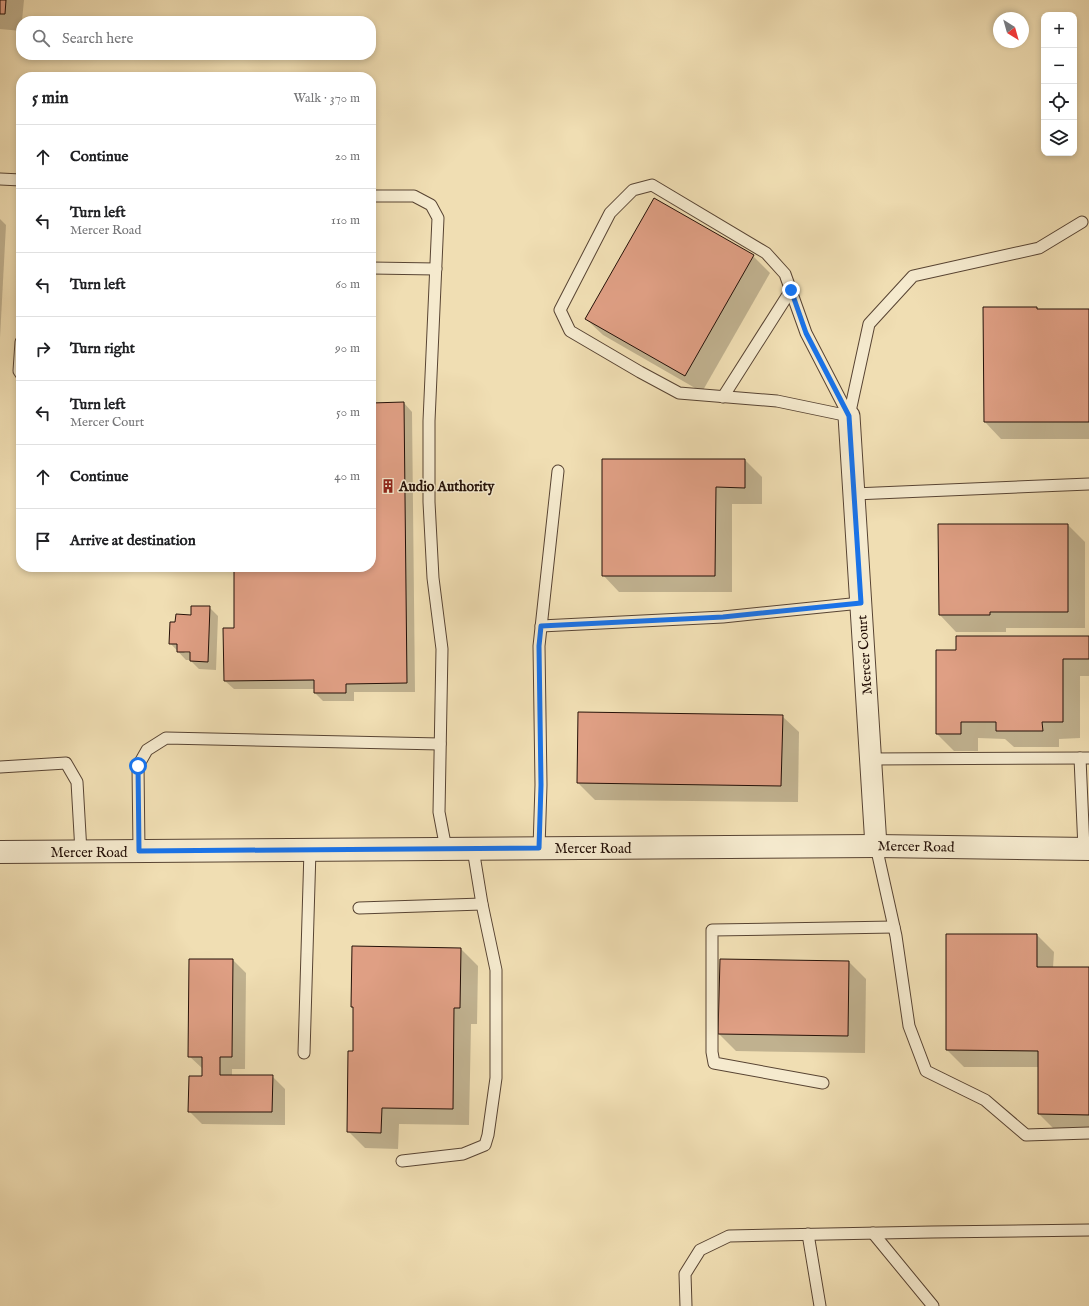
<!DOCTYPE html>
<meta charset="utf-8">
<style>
body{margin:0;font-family:"IM FELL English",serif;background:#f6f6f6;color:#202124}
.controls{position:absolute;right:12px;top:12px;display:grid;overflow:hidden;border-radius:8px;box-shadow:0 2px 6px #0003}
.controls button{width:36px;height:36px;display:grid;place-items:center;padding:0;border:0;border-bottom:1px solid #e0e0e0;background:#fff;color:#202124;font:20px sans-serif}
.compass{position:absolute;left:993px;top:12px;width:36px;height:36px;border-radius:50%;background:#fff;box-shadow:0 2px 6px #0003;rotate:143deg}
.stop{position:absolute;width:12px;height:12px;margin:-9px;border:3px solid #1a73e8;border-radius:50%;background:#fff}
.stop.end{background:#1a73e8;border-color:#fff;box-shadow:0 1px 4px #0008}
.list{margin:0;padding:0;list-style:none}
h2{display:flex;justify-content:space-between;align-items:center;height:52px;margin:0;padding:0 16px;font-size:17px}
h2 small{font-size:13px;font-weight:400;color:#757577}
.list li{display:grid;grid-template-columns:26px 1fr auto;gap:12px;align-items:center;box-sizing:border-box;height:64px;padding:0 16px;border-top:1px solid #e0e0e0}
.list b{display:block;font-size:15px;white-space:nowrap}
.list p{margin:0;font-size:13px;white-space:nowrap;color:#757577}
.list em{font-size:13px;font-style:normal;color:#757577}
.icon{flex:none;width:22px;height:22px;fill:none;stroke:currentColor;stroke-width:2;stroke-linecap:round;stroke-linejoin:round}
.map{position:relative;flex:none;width:1089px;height:1306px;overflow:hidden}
.search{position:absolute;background:#fff;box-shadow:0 2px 6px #0003;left:16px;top:16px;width:360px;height:44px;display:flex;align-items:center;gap:10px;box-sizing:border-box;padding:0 14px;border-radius:16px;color:#757577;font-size:15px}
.panel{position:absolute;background:#fff;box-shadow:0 2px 6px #0003;left:16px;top:72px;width:360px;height:500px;border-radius:16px}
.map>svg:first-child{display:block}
.shadow{fill:#0003;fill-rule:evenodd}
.building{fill:#df9f84;stroke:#251108}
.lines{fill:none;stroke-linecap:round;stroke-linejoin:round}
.service-casing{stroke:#584433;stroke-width:13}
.minor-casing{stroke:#584433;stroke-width:23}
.tertiary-casing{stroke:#584433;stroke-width:24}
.service{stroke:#f5eace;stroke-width:11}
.minor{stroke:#f5eace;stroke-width:21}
.tertiary{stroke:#f5eace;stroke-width:22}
.route{stroke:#1a73e8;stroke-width:5}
.labels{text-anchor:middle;stroke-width:3;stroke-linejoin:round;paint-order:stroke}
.poi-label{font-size:14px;font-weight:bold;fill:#251108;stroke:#f5eace;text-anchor:start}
.street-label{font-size:14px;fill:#251108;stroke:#f5eace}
</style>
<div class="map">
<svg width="1089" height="1306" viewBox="0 0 1089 1306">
<rect width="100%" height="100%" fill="#f0deb3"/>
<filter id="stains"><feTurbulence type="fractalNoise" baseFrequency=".005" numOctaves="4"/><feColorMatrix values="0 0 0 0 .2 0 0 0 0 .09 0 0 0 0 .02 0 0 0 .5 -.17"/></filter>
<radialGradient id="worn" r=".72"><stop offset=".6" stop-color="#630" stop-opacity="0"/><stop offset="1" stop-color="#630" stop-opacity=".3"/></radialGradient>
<!-- shadow -->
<g class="shadow">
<path d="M0,0h24l-3,31 -21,-2z"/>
<path d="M0,219l6,6 -6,113z"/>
<path d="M753,256l17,17 -68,119 -99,-57 -17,-16z"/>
<path d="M1037,308l2,2h50v129h-88l-16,-17z"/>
<path d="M404,403l8,9 3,280h-61v9h-31l-8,-8v-4h-81l-9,-8 11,-52 -1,-62h136v-163z"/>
<path d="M745,460l17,17v27h-30v88h-113l-16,-17z"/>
<path d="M1068,525l17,17v86h-79v4h-50l-16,-17z"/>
<path d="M209,607l9,9 -2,54 -17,-1 -9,-9h-4l-16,-17 6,-20zM183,651h12v2h-10z"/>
<path d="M1089,637v39h-9v62l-21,1v8h-45l-9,-8 -27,-1v13h-24l-17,-17v-83h20z"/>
<path d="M782,716l17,16 -1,70 -203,-2 -17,-17z"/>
<path d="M947,935h90l17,17 -1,16h36v163h-33l-17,-17v-47h-75l-17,-17z"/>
<path d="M461,949l17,17 -1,58h-6l-2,101 -70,-1 -1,25 -33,-1 -17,-17 6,-79v-43l-2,-2z"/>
<path d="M233,960l13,13 -1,96h-13v7h40l13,13v36l-83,-1 -13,-13 14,-34v-8l-14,-13z"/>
<path d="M720,960l129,2 17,17 -1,74 -129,-2 -17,-17z"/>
</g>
<!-- building -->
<g class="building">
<path d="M0,0h6l-1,14h-5z"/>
<path d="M654,198l100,57 -69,121 -100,-57z"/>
<path d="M983,307h54v2h52v113h-105z"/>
<path d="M404,402l3,281 -61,1v9h-32v-13l-90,1 -1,-53h11v-61h137v-164z"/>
<path d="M602,459h143v29l-29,-1 -1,89h-113z"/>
<path d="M938,524h130v88h-78v3h-51z"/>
<path d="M191,606h19l-2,56 -18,-1v-9h-13v-8h-8l1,-22h5l1,-8 15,1z"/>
<path d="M956,636h133v23h-26v63h-21l1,9h-47v-9h-35v12h-25v-84h20z"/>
<path d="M578,712l205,3 -2,71 -204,-3z"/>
<path d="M946,934h91v33h52v148l-51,-1v-63l-92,-1z"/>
<path d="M352,946l109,2 -1,60h-6l-1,101 -71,-1 -1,25 -34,-1 1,-81h5v-44h-2z"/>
<path d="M189,959h44l-1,98h-12v18h53l-1,37h-84l1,-36h13v-19h-14z"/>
<path d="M720,959l129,2 -1,75 -130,-2z"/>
</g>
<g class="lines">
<defs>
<g id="service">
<path d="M0,179l21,1"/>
<path d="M652,185l114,68 19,21 21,59 43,83 -72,-15 -98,-8 -39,-21 -70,-41 -10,-21 50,-97 23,-23z"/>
<path d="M371,196h43l17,9 7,13 -9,203v81l4,76 9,71 -3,163 7,37"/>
<path d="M371,268l65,1"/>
<path d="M21,342l-2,29 2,3"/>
<path d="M723,397l68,-107"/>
<path d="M849,416l20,-92 44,-48 126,-28 43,-26"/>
<path d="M854,494l235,-10"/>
<path d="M541,626l182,-9 138,-14"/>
<path d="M1080,758l4,91"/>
<path d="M871,759l218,-1"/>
<path d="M0,767l66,-4 11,19 4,70"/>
<path d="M876,846l20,90 13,90 17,45 59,29 41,35 63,-2"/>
<path d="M539,848l2,-63 -2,-139 19,-175"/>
<path d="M139,851l-1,-85 9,-16 19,-12 274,6"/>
<path d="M359,908l123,-4"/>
<path d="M304,1053l6,-203"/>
<path d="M823,1083l-109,-20 -2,-11v-122l182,-3"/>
<path d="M402,1161l61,-7 22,-9 3,-10 8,-57v-108l-14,-66 -9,-55"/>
<path d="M873,1233l60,73"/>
<path d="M808,1234l12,72"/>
<path d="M686,1306l-1,-32 15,-24 29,-14 203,-4 157,-2"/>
</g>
<path id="minor" d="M849,416l27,430"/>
<path id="tertiary" d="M0,852l876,-6 213,3"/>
</defs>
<!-- service casing -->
<use href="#service" class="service-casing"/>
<!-- minor casing -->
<use href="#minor" class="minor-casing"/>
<!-- tertiary casing -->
<use href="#tertiary" class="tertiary-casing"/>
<!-- service -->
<use href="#service" class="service"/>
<!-- minor -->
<use href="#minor" class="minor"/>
<!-- tertiary -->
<use href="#tertiary" class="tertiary"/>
</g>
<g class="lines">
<!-- route -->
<path class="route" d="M138,766l1,85 400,-3 2,-63 -2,-139 2,-20 182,-9 138,-14 -12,-187 -43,-83 -15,-43"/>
</g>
<!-- icons -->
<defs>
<symbol id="building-bare" viewBox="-9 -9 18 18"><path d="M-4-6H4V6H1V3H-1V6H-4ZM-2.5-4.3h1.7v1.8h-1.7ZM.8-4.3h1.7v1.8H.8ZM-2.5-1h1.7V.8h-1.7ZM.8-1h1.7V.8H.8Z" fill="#8f2418" stroke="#f5eace" stroke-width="2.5" paint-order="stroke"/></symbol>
</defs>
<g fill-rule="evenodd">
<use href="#building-bare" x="378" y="476" width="20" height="20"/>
</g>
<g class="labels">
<!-- poi labels -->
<g class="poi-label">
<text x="399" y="491">Audio Authority</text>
</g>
<!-- street labels -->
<g class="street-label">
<text transform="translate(864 655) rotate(-94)" y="5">Mercer Court</text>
<text transform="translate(916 846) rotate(1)" y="5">Mercer Road</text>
<text x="593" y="853">Mercer Road</text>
<text x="89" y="857">Mercer Road</text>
</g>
</g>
<rect width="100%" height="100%" filter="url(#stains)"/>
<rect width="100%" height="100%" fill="url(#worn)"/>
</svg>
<div class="controls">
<button>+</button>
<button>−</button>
<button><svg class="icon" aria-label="locate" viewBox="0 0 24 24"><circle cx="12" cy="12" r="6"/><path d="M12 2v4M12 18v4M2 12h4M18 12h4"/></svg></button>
<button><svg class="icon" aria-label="layers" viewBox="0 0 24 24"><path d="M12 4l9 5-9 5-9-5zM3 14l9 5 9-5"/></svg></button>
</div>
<svg class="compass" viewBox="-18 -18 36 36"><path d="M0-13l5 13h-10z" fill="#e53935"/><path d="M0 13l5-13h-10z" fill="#757577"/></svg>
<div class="stop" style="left:138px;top:766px"></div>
<div class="stop end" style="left:791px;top:290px"></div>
<div class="search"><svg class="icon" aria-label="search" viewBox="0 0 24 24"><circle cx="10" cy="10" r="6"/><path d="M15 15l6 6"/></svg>Search here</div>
<section class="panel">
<h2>5 min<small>Walk · 370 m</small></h2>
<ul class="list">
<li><svg class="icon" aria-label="ahead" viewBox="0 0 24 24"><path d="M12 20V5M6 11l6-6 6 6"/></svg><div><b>Continue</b></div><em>20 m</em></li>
<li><svg class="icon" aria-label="left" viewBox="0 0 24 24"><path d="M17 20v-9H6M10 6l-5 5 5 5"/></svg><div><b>Turn left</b><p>Mercer Road</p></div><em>110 m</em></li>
<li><svg class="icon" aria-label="left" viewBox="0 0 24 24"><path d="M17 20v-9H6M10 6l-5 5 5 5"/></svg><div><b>Turn left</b></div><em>60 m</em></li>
<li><svg class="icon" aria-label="right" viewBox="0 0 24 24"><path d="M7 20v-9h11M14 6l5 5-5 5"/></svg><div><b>Turn right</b></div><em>90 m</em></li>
<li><svg class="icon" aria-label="left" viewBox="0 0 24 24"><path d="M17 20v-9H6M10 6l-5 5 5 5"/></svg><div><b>Turn left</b><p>Mercer Court</p></div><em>50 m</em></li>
<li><svg class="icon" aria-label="ahead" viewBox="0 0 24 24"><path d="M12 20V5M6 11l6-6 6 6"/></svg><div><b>Continue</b></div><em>40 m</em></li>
<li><svg class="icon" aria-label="arrive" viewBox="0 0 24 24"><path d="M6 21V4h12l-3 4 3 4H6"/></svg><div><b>Arrive at destination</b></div></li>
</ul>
</section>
</div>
